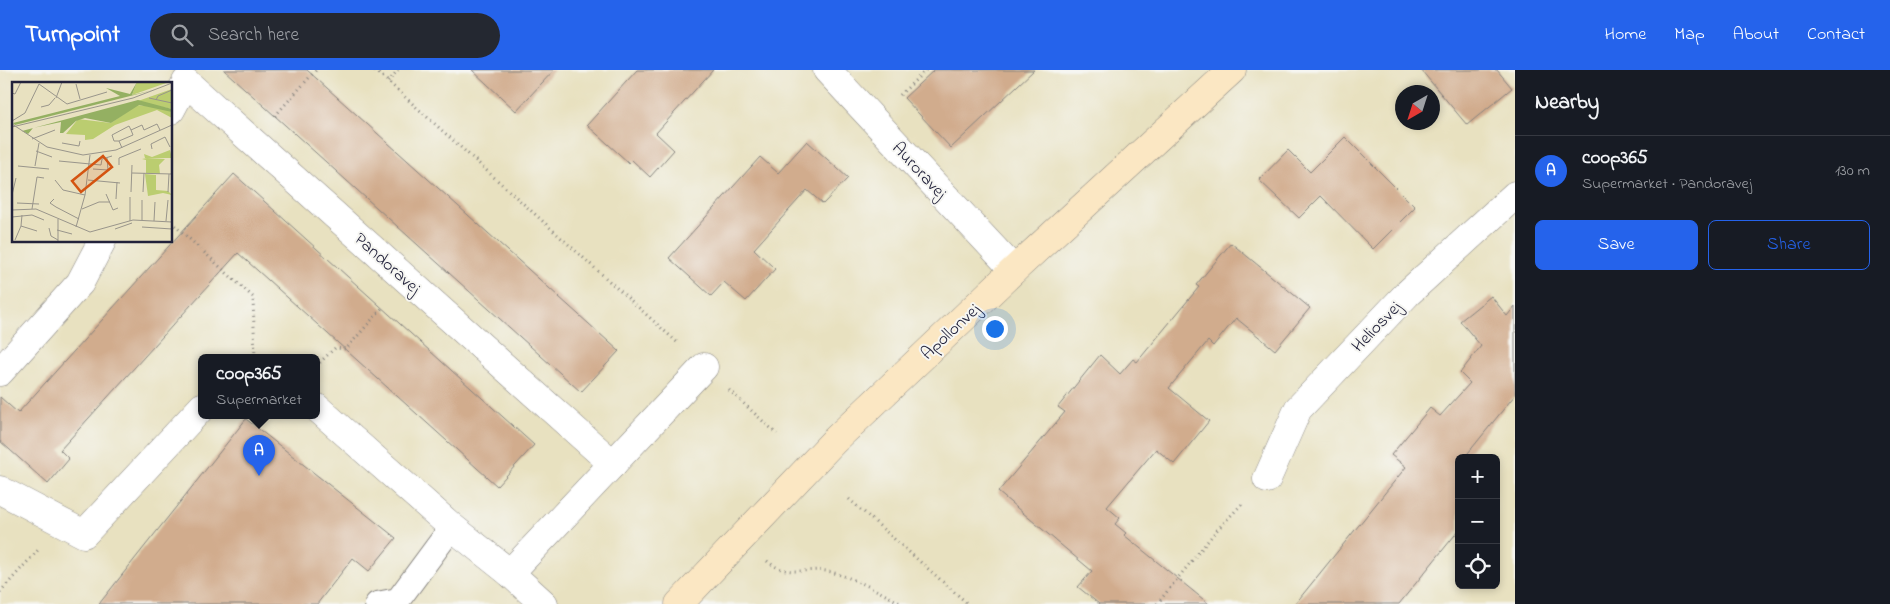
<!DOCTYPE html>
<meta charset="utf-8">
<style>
body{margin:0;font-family:"Indie Flower",sans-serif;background:#242831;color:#f1f3f6}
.controls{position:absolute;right:15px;bottom:15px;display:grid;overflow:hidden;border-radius:8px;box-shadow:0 2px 8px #0003}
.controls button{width:45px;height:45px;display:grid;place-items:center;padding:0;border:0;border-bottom:1px solid #363941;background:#171b24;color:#f1f3f6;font:25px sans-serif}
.compass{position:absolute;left:1395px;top:15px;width:45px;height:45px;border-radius:50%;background:#171b24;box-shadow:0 2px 8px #0003;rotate:219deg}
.you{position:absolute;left:994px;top:258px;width:18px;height:18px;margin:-12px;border:4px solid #fff;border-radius:50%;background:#1a73e8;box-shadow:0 0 0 8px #1a73e833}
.badge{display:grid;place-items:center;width:32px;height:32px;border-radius:50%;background:#2563eb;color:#fff;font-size:16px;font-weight:700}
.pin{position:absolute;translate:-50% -41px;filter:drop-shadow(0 1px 2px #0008)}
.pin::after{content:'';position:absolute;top:26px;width:18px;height:15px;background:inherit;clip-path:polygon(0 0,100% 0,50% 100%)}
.popup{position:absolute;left:198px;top:284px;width:122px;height:65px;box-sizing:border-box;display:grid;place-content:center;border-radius:8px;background:#171b24;filter:drop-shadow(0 1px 4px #0005);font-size:16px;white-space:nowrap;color:#9ea1a6}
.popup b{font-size:19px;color:#f1f3f6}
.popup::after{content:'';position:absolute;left:50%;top:100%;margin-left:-10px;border:10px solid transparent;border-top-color:#171b24}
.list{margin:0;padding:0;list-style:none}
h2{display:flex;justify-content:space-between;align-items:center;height:65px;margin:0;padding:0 20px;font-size:21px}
h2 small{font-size:16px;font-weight:400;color:#9ea1a6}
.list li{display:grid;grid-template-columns:32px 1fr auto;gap:15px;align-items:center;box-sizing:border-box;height:70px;padding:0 20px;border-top:1px solid #363941}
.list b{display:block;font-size:19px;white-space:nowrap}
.list p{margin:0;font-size:16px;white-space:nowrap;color:#9ea1a6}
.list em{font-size:16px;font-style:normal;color:#9ea1a6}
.actions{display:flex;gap:10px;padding:15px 20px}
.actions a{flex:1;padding:11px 0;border:1px solid #2563eb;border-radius:8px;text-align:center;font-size:18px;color:#2563eb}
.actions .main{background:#2563eb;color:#fff}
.icon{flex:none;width:28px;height:28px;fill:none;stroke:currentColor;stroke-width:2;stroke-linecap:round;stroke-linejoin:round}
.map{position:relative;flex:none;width:1515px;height:534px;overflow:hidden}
header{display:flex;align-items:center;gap:30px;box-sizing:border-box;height:70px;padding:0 25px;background:#2563eb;color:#fff}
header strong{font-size:24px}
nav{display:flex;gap:28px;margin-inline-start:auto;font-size:18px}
.search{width:350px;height:45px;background:#242831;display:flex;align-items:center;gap:12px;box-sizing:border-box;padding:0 18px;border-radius:28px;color:#9ea1a6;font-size:19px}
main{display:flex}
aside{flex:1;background:#171b24}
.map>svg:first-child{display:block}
.building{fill:#d1ac8d}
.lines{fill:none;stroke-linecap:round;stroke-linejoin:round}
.lane-casing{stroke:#85827e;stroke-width:26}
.street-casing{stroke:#85827e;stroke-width:29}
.secondary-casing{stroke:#85827e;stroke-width:29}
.path{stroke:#85827e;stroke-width:3;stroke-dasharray:1 4;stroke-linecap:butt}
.lane{stroke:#fff;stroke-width:24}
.street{stroke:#fff;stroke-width:28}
.secondary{stroke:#fbe7c3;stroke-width:28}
.labels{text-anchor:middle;stroke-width:4;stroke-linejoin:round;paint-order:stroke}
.street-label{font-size:18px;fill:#22223b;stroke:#f6f6f2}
.inset-road{fill:none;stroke:#99958b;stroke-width:1}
.view{fill:#d45411;fill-opacity:0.15;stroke:#d45411;stroke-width:2.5}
.inset-edge{fill:none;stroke:#22223b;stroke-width:2.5}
</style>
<header>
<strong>Turnpoint</strong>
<div class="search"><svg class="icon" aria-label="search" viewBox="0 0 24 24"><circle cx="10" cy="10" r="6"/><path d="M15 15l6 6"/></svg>Search here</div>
<nav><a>Home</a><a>Map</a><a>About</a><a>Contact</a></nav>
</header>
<main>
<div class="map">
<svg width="1515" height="534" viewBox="0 0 1515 534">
<rect width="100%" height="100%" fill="#f6f6f2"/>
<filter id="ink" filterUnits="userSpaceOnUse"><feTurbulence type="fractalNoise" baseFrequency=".02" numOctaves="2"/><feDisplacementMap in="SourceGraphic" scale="10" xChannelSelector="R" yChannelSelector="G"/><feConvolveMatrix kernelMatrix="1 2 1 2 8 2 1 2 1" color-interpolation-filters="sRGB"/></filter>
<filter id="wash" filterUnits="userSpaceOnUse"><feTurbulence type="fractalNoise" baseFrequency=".0096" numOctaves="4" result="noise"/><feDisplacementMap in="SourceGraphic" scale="20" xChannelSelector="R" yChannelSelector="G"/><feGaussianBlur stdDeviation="1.12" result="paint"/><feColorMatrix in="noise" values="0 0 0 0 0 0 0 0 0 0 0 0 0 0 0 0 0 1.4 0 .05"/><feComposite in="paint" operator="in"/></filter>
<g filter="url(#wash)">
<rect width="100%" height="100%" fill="#e8e1c0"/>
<g id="blocks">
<!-- building -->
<g class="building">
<path d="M224,0h83l312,281 -38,41z"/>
<path d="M472,0h82l-38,41z"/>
<path d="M637,0h76l-57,63 18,17 -24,27 -18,-17 -3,3 -42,-38z"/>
<path d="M934,0h100l-83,78 -47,-50z"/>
<path d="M1421,0h76l15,18 -45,37z"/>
<path d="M1345,67l70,70 -42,42 -52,-53 -22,22 -40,-38 29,-30 22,22z"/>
<path d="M807,71l41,37 -25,26 -16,-14 -53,59 21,20 -29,32 -22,-19 -13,14 -42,-38 91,-101 18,16z"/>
<path d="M234,104l300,271 -37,41 -259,-233 -178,197 9,9 -21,25 -48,-43v-44l18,16z"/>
<path d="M1231,173l79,65 -35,42 -39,-32 -23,28 -5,-5 -39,47 40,33 -35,43 -18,-15 -49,58 13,11 -5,6 11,9 -2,2 85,69h-110l-21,-17 14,-16 -94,-79 67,-80 -7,-5 42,-52 20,19 13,-15 4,3 62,-75 -3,-2z"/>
<path d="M1491,226l16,20 8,-10v89l-51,63h-5v72l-60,74h-104l111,-137 -15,-12 39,-47 10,8 30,-33 -10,-10 21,-27 -21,-25z"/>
<path d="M246,349l150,119 -27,33 -16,-13 -36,46h-218z"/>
</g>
</g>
</g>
<g filter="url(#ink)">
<use href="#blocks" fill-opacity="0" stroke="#85827e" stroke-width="1"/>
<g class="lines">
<defs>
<path id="lane" d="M377,534l21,-4 54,-73"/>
<g id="street">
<path d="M827,0l187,200"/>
<path d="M171,40l15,-28 427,382"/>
<path d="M0,302l80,-89 22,-42"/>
<path d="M316,337l136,120 58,46 34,31"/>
<path d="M1267,409l31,-70 109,-115 108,-99"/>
<path d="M0,420l84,44 118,-127"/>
<path d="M510,503l194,-206"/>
</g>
<path id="secondary" d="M679,534l155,-163 180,-171 218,-200"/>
</defs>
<!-- lane casing -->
<use href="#lane" class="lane-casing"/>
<!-- street casing -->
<use href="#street" class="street-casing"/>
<!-- secondary casing -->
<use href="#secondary" class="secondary-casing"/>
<!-- path -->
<g class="path">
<path d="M375,0l304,274"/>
<path d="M388,12l10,-12"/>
<path d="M900,25l26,-25"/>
<path d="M275,46l41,-46"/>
<path d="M171,152l82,75 2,60"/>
<path d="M316,296l19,-18 11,1 38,-43"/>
<path d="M729,320l48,44"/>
<path d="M849,429l119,105"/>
<path d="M767,491c22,18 41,5 64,11 25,7 48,19 71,32"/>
<path d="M0,522l39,-43"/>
<path d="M1157,534l59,-73 26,-27"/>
</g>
<!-- lane -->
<use href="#lane" class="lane"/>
<!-- street -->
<use href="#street" class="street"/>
<!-- secondary -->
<use href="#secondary" class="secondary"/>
</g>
</g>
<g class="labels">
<!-- street labels -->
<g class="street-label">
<text transform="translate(920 100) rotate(47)" y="6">Auroravej</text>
<text transform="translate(388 193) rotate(42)" y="6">Pandoravej</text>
<text transform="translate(1376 256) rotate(-46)" y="6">Heliosvej</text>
<text transform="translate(950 261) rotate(-43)" y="6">Apollonvej</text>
</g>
</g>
<!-- overview -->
<g transform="translate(12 12)">
<rect width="160" height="160" fill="#e8e1c0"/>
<path d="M125,0h32l-37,13zM160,7v20l-33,-7 -1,-1zM125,23l27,3 8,4v6l-15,-8 -42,15 -22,14 -8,1v-5l-19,-1 12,-15 33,4zM158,68l2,8h-27l-1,-4 8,3zM135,76l18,1 -6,6 1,9 -14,-1v-13l-4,-1zM133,92l11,1v15l12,1 4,4 -9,-2 -15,3z" fill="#bbcd70"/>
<path d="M125,0l-5,13 22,-5 -139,35 -2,-2 107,-27 -14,-8 24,6zM126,18l34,9v3l-33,-7 -28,18 -26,-5 -9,3 -13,12h-3l1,-11 -28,6 -5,6 -6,-3z" fill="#94b062"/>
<path class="inset-road" d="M27,2l28,20 40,-12M64,2l4,15M0,11l3,1 6,-12M44,16l6,-16M137,16l23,5M144,18l2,-4 14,-6M29,25l8,-2 6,-7M0,39l13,-8 14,-29M0,42l35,23 36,8 33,-5 56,-25M0,45l121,-29 39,-15M20,57l23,-9M107,59h-5l-2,-6 17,-9 2,4M50,61l17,3 1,-5M110,66l-3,-7 14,-6 -2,-5 11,-5 2,5 13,-6 3,6M140,67l-1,-5 14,-7 5,10M24,69l16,6M47,79l42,4 1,-6 10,-3M107,83v-7l22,-9M6,84l31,3M23,84l4,-23M81,87l15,1 -1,-12M120,91l40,1M43,98l8,10 22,5M76,98l32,3M119,110l1,-27M131,110l1,-19M156,110l1,-18M94,112l7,16 5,-2M0,113l4,-17M42,117l-4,4 6,4 23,12M104,117l1,-17M5,121l22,1M20,127l5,-32 7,1M70,127l17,-7h11M0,128l24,-1 54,23 43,-12 39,2M0,135l20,-2 12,5M46,137v23M130,138v-20M118,139v-24M142,139l1,-19M154,139l2,-21M9,144l16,5M64,145l9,-32 5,-40M130,145l30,2M37,146l2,8 7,4M103,147l17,-6M45,148l15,4M3,158l6,-14 1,-11"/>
<path class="view" d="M91,74l9,11 -31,25 -9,-11z"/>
<rect width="160" height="160" class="inset-edge"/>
</g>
</svg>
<div class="controls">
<button>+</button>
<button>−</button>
<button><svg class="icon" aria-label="locate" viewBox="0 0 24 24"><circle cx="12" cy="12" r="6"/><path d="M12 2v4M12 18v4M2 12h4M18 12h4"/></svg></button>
</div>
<svg class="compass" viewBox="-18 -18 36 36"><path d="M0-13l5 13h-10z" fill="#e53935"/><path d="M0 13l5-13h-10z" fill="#9ea1a6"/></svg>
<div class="you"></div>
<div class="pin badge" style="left:259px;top:406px">A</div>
<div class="popup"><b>coop365</b>Supermarket</div>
</div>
<aside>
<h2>Nearby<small></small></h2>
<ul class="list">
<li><span class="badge">A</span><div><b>coop365</b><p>Supermarket · Pandoravej</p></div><em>130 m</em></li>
</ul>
<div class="actions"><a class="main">Save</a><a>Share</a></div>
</aside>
</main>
